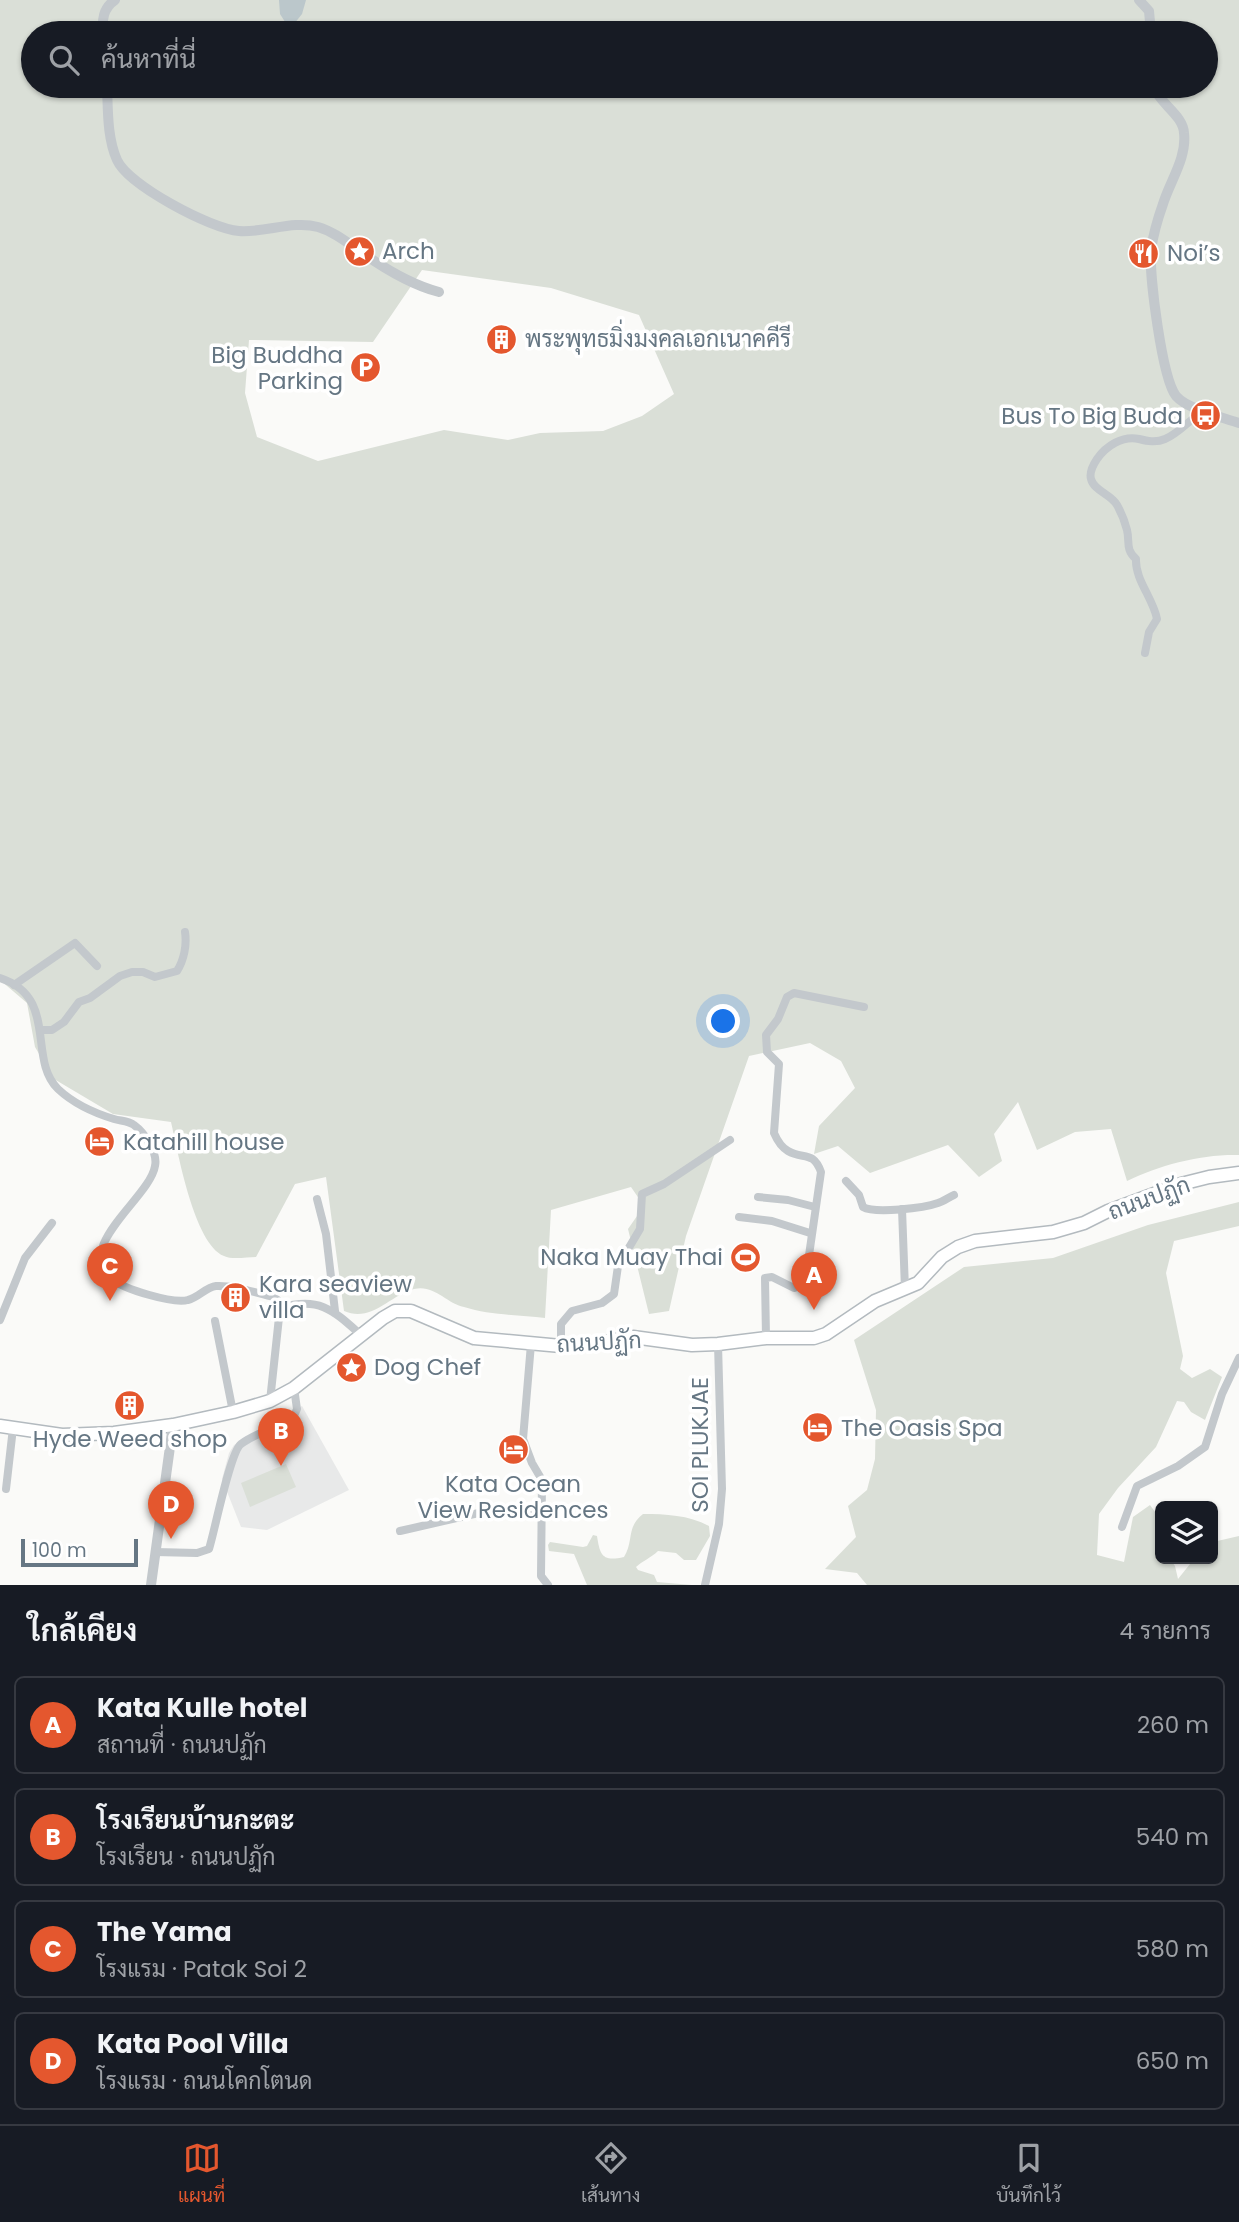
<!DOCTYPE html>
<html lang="th">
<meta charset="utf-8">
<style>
body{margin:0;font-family:Poppins,Sarabun,sans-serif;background:#20242c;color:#f1f3f6}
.controls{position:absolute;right:21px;bottom:21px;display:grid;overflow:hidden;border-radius:10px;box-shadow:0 2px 5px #0004}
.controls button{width:63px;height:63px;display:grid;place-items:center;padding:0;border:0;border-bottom:2px solid #363941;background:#171b24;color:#f1f3f6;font:35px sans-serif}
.scale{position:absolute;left:21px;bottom:18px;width:117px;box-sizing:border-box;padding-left:7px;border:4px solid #657683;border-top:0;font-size:19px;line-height:24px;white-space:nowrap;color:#657683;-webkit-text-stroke:5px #fff;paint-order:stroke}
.you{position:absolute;left:724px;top:1022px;width:24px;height:24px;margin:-18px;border:5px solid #fff;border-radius:50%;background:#1a73e8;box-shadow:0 0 0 10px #1a73e833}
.badge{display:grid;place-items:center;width:46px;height:46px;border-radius:50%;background:#e4572e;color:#fff;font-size:23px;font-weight:700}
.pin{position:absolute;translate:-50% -58px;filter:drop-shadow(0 2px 4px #0008)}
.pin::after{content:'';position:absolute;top:37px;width:24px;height:21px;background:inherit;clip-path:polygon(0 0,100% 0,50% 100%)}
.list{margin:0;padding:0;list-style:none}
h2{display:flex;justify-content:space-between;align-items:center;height:91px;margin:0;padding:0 28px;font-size:30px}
h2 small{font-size:23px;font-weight:400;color:#9ea1a6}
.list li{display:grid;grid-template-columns:46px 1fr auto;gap:21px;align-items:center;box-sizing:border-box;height:98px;margin:0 14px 14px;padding:0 14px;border:2px solid #363941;border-radius:10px}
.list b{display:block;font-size:26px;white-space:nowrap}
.list p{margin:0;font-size:23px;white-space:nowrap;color:#9ea1a6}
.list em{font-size:23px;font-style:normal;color:#9ea1a6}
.icon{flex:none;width:38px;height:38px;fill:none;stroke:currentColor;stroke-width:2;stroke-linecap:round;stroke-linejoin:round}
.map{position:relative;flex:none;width:1239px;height:1585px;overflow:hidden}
.search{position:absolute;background:#171b24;box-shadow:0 2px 5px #0004;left:21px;right:21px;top:21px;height:77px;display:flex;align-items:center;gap:18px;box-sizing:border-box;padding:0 24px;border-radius:38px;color:#9ea1a6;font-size:26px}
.sheet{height:539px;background:#171b24}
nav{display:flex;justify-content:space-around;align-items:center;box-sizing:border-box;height:98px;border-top:2px solid #363941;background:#171b24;font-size:19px;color:#9ea1a6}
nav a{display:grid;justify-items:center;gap:4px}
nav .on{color:#e4572e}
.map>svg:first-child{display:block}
.built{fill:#e8e9e9}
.green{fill:#dadfd7;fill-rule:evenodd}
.water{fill:#bbc7cb}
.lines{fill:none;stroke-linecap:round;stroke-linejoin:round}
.secondary-casing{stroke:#b3babf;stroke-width:15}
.minor{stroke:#c3c8cc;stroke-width:8}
.tertiary{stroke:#c3c8cc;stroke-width:10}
.secondary{stroke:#fff;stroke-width:12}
.labels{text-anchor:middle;stroke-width:7;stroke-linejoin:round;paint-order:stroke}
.poi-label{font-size:23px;fill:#657683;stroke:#fff;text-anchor:start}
.street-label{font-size:23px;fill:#657683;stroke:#fff}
</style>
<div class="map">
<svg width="1239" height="1585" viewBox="0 0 1239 1585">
<rect width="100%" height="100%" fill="#fafaf8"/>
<!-- built -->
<path class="built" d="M302,1406l47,84 -82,40 -26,-3 -19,-48 7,-26 5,-8z"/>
<!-- green -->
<g class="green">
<path d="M0,0h1239v1155c-38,-1 -79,10 -112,26l-16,-52 -36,3 -38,18 -19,-48 -24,32 8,27 -23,16 -31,-32 -78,28 -32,-27 -24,8 5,-28 36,-38 -14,-27 -31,-18 -61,13 -63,180 -17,75 -20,3 -21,-85 16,-23 -13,-19 -80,23 -6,108c-26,-3 -56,-3 -81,-11 -18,-4 -30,-23 -50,-18 -25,7 -43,34 -70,22l-18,-134 -31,7 -39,73c-9,0 -24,3 -32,-1 -30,-12 -46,-104 -53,-134l-58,-8 -59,-35 -19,-32 -8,-44 -27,-23zM33,33h1173v53h-1173zM422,270l129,18 88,27 35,79 -32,22 -39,15 -63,2 -32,7 -64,-10 -126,31 -61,-24 -12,-44 4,-53 124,2z"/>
<path d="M1239,1202v24l-65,15 -8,32 17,83 -3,13 12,9 18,-9 12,8 -17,43 -14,-8 -7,-10 -7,-1 -21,46 -38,41 -19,26 -2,41 27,7 9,-45 17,-12 10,14v40h10l5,7 3,13 16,-20h19v-17l26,-6v49h-372l-10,-12 -32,-4 31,-32 -8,-31 19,-16 8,-31 1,-49 -22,-70 110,-73 89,-9 95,-33z"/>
<path d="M286,1464l10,23 -46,20 -9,-24z"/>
<path d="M643,1514c23,0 45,1 66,12l1,10 -14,24h-12l-8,-7 -18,-2c-7,7 -16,10 -22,16l2,3 16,5 3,7 35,3h-105l-13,-31 -25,-3 -1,-6 2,-3 33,5 4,-1 6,-11 4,1c3,19 5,26 27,21 10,-16 2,-30 19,-43z"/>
</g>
<!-- water -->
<path class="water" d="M279,0h27l-4,14 -8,10 -7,1 -7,-11z"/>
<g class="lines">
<defs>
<path id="secondary" d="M0,1426l62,9 52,-2 59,-8 60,-13 37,-11 24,-13 89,-70 12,-7h16l63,27 87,8 27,-1 45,-8 59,8 26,-1 48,-6h48l12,-4 49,-33 43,-18 24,-26 16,-10 17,-6 78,-9 31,-9 24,-12 73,-27 28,-7 30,-4"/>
</defs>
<!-- secondary casing -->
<use href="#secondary" class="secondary-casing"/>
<!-- minor -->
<g class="minor">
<path d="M1145,653l4,-21 8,-13c-4,-21 -22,-39 -21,-60 -11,-10 -6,-17 -9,-29 -2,-8 -6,-18 -10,-25 -6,-11 -23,-14 -26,-26 -2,-7 2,-14 6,-20 9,-13 26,-24 42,-20 8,2 17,4 26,0 15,-6 25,-21 40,-28"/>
<path d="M0,978c59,19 27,81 58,111 16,15 36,24 56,30 7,2 15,2 20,6 11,8 24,28 21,41 -5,32 -83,81 -43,113 11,10 61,25 76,21 10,-2 18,-13 28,-14 18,-1 40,7 58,11l6,5v6l-10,93"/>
<path d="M14,985l61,-42 22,23"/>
<path d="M40,1030h12l12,-8 15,-20 11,-4 30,-22 12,-4h11l12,5 22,-6c7,-11 10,-26 8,-39"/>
<path d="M846,1181l13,14 4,12c12,7 61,1 75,-4 6,-2 11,-6 16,-8"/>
<path d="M758,1197l30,3 27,7"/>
<path d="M317,1199l9,35 9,77"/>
<path d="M902,1209l3,80"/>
<path d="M739,1217l33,4 38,12"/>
<path d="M280,1308c39,-12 53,2 81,27"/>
<path d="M0,1320l25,-62 27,-35"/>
<path d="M215,1321l18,91"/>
<path d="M766,1338l-1,-60 7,-1 22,11 11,-5 16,-111c-8,-22 -18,-12 -33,-21 -7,-4 -11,-11 -14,-18l5,-69 -12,-12 -1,-17 12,-16 9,-22 7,-4 70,14"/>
<path d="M531,1344l-8,95 9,24 10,17 -1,96 7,9"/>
<path d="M561,1346v-22l11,-13 30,-8 12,-9 4,-28 22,-37 2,-35 22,-10 66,-44"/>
<path d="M6,1489l7,-61"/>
<path d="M1122,1527l15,-41 41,-20 27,-19 17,-53 17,-36"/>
<path d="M400,1531l83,-19 58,4"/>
<path d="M155,1552l42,1 12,-4c6,-19 21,-97 32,-105 16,-12 37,-16 53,-28l3,-7 -3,-21"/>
<path d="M705,1585l14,-61 3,-35 -4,-145"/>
</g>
<!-- tertiary -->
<g class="tertiary">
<path d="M1139,0l10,11 2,22"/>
<path d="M103,33c-1,-13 0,-25 12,-33"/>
<path d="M107,86c1,23 0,52 10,74 11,25 94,69 122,71 26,2 54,-11 79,-4 17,5 31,17 46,27 23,16 48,31 75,38"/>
<path d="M1153,86c7,18 30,29 31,47 3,25 -14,48 -21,71 -5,14 -10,32 -12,46 -2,25 11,128 25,146 11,13 46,21 63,27"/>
<path d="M151,1585l22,-160"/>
</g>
<!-- secondary -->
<use href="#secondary" class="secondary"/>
</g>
<!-- icons -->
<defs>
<symbol id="sight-disc" viewBox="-11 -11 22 22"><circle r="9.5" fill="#e4572e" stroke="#fff"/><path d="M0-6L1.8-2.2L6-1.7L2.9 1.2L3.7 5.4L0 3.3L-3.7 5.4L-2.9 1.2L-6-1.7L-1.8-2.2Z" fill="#fff"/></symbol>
<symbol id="restaurant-disc" viewBox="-11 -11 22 22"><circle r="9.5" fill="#e4572e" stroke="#fff"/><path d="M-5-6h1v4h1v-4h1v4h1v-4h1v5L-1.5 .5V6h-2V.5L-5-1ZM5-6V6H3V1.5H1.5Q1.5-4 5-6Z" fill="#fff"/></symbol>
<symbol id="building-disc" viewBox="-11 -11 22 22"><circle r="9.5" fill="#e4572e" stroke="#fff"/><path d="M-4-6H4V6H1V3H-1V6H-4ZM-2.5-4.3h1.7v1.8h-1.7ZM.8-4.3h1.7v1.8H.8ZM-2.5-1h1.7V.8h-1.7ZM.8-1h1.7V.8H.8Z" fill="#fff"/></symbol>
<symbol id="parking-disc" viewBox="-11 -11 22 22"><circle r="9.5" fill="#e4572e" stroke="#fff"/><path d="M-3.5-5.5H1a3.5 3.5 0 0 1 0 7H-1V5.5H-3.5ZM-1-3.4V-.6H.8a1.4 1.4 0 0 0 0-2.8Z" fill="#fff"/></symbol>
<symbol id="bus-disc" viewBox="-11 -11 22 22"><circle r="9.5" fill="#e4572e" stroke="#fff"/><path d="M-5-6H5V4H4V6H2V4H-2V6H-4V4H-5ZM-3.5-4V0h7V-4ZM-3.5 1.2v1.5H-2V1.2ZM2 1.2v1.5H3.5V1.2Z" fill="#fff"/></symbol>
<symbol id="hotel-disc" viewBox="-11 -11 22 22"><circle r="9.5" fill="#e4572e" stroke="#fff"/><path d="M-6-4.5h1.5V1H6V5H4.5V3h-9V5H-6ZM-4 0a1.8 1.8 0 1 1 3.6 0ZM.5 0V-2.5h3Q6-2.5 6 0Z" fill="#fff"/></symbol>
<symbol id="stadium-disc" viewBox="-11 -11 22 22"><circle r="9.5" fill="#e4572e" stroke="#fff"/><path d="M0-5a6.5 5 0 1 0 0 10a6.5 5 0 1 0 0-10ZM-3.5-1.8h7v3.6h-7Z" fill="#fff"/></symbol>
</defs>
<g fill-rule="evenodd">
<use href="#sight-disc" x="342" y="234" width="35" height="35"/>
<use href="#restaurant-disc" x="1126" y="236" width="35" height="35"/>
<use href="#building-disc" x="484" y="322" width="35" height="35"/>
<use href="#parking-disc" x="348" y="350" width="35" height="35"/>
<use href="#bus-disc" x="1188" y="398" width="35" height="35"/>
<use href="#hotel-disc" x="82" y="1124" width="35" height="35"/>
<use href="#stadium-disc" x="728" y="1240" width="35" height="35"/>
<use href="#building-disc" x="218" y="1280" width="35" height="35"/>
<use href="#sight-disc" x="334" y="1350" width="35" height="35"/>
<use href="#building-disc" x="112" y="1388" width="35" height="35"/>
<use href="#hotel-disc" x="800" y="1410" width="35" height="35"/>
<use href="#hotel-disc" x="496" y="1432" width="35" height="35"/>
</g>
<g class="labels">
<!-- poi labels -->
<g class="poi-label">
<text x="382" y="259">Arch</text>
<text x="1167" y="261">Noi’s</text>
<text x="525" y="347">พระพุทธมิ่งมงคลเอกเนาคคีรี</text>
<text x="343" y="363" text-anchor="end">Big Buddha<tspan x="343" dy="26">Parking</tspan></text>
<text x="1183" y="424" text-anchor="end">Bus To Big Buda</text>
<text x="123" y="1150">Katahill house</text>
<text x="723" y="1265" text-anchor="end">Naka Muay Thai</text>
<text x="259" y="1292">Kara seaview<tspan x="259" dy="26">villa</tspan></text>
<text x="374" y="1375">Dog Chef</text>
<text x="841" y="1436">The Oasis Spa</text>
<text x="130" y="1447" text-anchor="middle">Hyde Weed shop</text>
<text x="513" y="1492" text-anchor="middle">Kata Ocean<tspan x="513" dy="26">View Residences</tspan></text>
</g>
<!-- street labels -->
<g class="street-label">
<text transform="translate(1149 1198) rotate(-20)" y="8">ถนนปฏัก</text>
<text transform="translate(599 1342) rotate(-3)" y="8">ถนนปฏัก</text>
<text transform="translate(700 1445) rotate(-90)" y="8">SOI PLUKJAE</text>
</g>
</g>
</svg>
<div class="controls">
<button><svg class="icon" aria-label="layers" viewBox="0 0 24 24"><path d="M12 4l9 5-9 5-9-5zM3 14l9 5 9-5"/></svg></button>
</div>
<div class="scale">100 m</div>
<div class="you"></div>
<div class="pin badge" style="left:814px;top:1310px">A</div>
<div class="pin badge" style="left:281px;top:1466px">B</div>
<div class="pin badge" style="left:110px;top:1301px">C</div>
<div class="pin badge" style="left:171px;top:1539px">D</div>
<div class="search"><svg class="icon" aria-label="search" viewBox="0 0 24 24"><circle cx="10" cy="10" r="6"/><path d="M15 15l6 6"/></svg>ค้นหาที่นี่</div>
</div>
<section class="sheet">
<h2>ใกล้เคียง<small>4 รายการ</small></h2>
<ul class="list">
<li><span class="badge">A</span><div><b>Kata Kulle hotel</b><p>สถานที่ · ถนนปฏัก</p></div><em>260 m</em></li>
<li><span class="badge">B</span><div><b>โรงเรียนบ้านกะตะ</b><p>โรงเรียน · ถนนปฏัก</p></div><em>540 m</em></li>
<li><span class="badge">C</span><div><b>The Yama</b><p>โรงแรม · Patak Soi 2</p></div><em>580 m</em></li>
<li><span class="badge">D</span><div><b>Kata Pool Villa</b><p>โรงแรม · ถนนโคกโตนด</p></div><em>650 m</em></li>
</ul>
</section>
<nav>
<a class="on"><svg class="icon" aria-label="map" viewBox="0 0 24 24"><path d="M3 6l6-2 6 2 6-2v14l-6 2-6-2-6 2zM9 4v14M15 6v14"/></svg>แผนที่</a>
<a><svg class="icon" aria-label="directions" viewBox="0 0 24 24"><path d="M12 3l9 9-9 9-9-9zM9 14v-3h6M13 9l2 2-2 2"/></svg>เส้นทาง</a>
<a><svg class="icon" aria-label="saved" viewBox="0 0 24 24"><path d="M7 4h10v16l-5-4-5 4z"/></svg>บันทึกไว้</a>
</nav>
